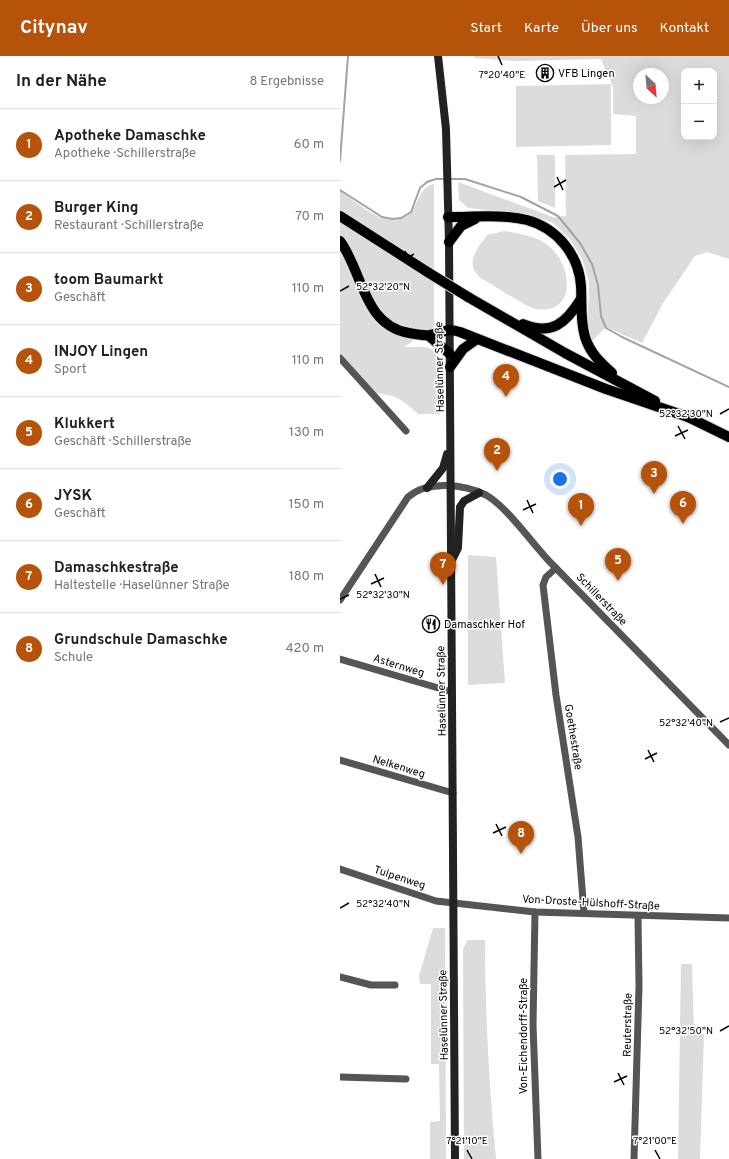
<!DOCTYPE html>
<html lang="de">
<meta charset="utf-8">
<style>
body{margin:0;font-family:Overpass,sans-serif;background:#f6f6f6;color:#202124}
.controls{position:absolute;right:12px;top:12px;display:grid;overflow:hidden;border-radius:8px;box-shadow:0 4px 16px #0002}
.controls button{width:36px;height:36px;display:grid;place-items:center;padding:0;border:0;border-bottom:1px solid #e0e0e0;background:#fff;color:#202124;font:20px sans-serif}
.compass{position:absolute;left:293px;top:12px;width:36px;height:36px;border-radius:50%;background:#fff;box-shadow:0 4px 16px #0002;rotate:154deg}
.you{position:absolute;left:220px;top:423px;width:14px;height:14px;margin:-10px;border:3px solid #fff;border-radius:50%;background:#1a73e8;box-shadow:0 0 0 6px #1a73e833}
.badge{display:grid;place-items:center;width:26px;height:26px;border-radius:50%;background:#b45309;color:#fff;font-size:13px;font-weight:700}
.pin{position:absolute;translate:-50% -33px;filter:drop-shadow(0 1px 2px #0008)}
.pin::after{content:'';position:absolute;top:21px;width:14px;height:12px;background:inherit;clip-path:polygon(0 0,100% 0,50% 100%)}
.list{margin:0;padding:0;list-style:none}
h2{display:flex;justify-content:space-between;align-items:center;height:52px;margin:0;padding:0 16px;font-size:17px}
h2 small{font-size:13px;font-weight:400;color:#757577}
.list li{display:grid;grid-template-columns:26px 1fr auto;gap:12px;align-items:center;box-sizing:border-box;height:72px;padding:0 16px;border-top:1px solid #e0e0e0}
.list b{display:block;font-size:15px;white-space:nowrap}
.list p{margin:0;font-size:13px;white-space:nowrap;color:#757577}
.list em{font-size:13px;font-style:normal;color:#757577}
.map{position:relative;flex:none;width:389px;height:1103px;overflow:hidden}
header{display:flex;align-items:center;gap:24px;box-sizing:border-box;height:56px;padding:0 20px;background:#b45309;color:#fff}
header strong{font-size:19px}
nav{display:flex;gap:22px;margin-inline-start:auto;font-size:14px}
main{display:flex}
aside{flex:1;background:#fff}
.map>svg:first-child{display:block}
.green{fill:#dcdcdc;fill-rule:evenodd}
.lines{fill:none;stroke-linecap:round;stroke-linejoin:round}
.stream{stroke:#a3a3a3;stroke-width:2}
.primary-casing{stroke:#dbdbdb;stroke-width:12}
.street{stroke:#555;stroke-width:7}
.secondary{stroke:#222;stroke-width:8}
.primary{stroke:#000;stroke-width:10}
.primary-bridge-casing{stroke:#dbdbdb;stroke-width:12;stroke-linecap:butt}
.primary-bridge{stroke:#000;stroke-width:10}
.ticks{fill:none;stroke:#000;stroke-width:1.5}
.labels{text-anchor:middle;stroke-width:3;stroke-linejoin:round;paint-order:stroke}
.poi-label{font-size:11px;fill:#000;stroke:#fff;text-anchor:start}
.street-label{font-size:11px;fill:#000;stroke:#fff}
.ticks-label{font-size:10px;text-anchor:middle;fill:#000;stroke:#fff;stroke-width:3;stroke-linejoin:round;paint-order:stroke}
</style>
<header>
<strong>Citynav</strong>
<nav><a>Start</a><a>Karte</a><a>Über uns</a><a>Kontakt</a></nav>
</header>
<main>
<aside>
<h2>In der Nähe<small>8 Ergebnisse</small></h2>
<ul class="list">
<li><span class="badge">1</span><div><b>Apotheke Damaschke</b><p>Apotheke · Schillerstraße</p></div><em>60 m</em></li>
<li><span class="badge">2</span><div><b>Burger King</b><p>Restaurant · Schillerstraße</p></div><em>70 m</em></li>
<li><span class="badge">3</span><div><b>toom Baumarkt</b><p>Geschäft</p></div><em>110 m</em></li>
<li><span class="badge">4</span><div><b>INJOY Lingen</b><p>Sport</p></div><em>110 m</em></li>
<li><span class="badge">5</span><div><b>Klukkert</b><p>Geschäft · Schillerstraße</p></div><em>130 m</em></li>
<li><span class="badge">6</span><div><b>JYSK</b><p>Geschäft</p></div><em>150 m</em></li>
<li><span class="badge">7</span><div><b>Damaschkestraße</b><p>Haltestelle · Haselünner Straße</p></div><em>180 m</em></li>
<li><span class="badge">8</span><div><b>Grundschule Damaschke</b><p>Schule</p></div><em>420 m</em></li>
</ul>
</aside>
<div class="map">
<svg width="389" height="1103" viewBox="0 0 389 1103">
<rect width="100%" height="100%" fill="#fff"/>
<!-- green -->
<g class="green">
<path d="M134,0h255v203l-22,-7 -12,4 -32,47 -21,40 -36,-16 -14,14 -4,-17 1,-42 -7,-24 -14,-21 -15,-14 -24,-9 -61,-6 -9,-8 -1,-18 95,35 13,-1 -1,-61 71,-1v-38l-23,-2v-27l-12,-28 -86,2 -41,-3zM344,15h30v66h-30zM299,18h24v24h-24z"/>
<path d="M271,28v61l-95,2v-61z"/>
<path d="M197,99h18v53l-17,-7z"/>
<path d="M94,128v143l-30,20c9,1 21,-2 29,3 10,6 7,53 7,64h-22c-16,-15 -22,-19 -44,-21l-34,-38v-164c25,17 58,51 78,9 3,-8 7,-14 16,-16z"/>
<path d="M164,175c18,3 37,5 50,20 19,21 20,64 -18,58 -10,-2 -46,-26 -57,-32 -14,-15 -2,-28 8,-42z"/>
<path d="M128,499l28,2 9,126 -37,2z"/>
<path d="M93,872h12l1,231h-16v-37l10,-1 -1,-57h-8v-80h-11l-1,-8z"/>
<path d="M127,884h18c0,73 4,146 11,219h-32l-1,-209z"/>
<path d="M341,908h11l2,70h10l-4,125h-22z"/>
</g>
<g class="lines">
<!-- stream -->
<g class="stream">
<path d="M0,105l8,-105"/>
<path d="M110,123h15l56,18 37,19 22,27 12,21 6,21 3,31 5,12 16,9 107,50"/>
<path d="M0,134l42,27 10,2 9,-1 10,-6 9,-24 7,-6 9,-3h9"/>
</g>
<defs>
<g id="primary">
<path d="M0,160l89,57"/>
<path d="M108,161c25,0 54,-3 79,3 30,8 52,35 54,66 1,17 -1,34 4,51 5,16 15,25 27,36"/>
<path d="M0,185c23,31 23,84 69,92 6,1 15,3 21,2 14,-3 16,-7 30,-3l146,57 85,29"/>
<path d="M109,186l12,-16 14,-7"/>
<path d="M128,241l97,56 90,48"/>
<path d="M183,268c29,12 43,-1 58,-25"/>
<path d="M89,280l21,18"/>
<path d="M110,311l13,-18 14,-10"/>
<path d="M346,360l43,21"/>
</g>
</defs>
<!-- primary casing -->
<use href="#primary" class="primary-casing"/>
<!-- street -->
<g class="street">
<path d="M0,302l66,73"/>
<path d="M216,512l-10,9 -3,8 13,110 22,142 6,76"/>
<path d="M0,544l68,-103c20,-17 56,-13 78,-2 21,12 45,47 63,66 59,61 120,122 180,184"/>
<path d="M0,603l112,33"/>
<path d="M0,704l113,33"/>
<path d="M0,813l96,32 99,11 194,6"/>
<path d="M195,856l-2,113 5,134"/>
<path d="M0,921l31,8h24"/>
<path d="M0,1021l66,2"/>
<path d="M294,1103l5,-173 -1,-70"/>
</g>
<!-- secondary -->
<g class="secondary">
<path d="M98,0l8,73 3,113 6,917"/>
<path d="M87,432l16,-20 4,-14"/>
<path d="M112,504l6,-12 2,-41 4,-6 15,-8"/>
</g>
<!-- primary -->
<use href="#primary" class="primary"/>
<defs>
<path id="primary-bridge" d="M89,217l39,24"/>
</defs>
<!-- primary-bridge casing -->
<use href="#primary-bridge" class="primary-bridge-casing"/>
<!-- primary-bridge -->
<use href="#primary-bridge" class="primary-bridge"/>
</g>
<!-- ticks -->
<path class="ticks" d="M158,0l4,9M217,121l6,13M214,131l12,-7M65,195l6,13M62,205l12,-7M0,235l9,-5M380,358l9,-5M338,370l7,13M335,380l13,-6M187,444l6,13M183,454l13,-6M35,518l6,13M31,528l13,-6M0,543l9,-4M380,666l9,-4M308,694l6,12M305,703l12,-6M156,768l6,12M153,777l13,-6M0,852l9,-5M380,975l9,-5M278,1017l6,12M274,1026l13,-6M127,1094l5,9M315,1094l5,9"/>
<!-- icons -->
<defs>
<symbol id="building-ring" viewBox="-11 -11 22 22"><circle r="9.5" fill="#fff" stroke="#000" stroke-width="1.5"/><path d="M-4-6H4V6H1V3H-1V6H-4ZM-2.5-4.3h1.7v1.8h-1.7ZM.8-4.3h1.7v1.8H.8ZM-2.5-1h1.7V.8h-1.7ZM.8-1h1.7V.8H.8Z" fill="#000"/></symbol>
<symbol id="restaurant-ring" viewBox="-11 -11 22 22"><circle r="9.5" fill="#fff" stroke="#000" stroke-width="1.5"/><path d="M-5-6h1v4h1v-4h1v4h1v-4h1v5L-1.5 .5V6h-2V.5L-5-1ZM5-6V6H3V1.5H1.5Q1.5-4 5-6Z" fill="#000"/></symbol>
</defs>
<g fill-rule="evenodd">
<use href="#building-ring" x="195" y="7" width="20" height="20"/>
<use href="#restaurant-ring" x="81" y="558" width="20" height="20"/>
</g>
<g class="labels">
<!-- poi labels -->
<g class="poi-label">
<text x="218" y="21">VFB Lingen</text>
<text x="104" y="572">Damaschker Hof</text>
</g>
<!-- street labels -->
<g class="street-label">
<text transform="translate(99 311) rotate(-91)" y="4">Haselünner Straße</text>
<text transform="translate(262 543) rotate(46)" y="4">Schillerstraße</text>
<text transform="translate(59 609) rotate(17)" y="4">Asternweg</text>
<text transform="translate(101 635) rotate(-91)" y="4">Haselünner Straße</text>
<text transform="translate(234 681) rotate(81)" y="4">Goethestraße</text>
<text transform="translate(59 710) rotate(17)" y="4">Nelkenweg</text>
<text transform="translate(60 821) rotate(18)" y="4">Tulpenweg</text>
<text transform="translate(251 846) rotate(3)" y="4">Von-Droste-Hülshoff-Straße</text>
<text transform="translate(103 959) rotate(-91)" y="4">Haselünner Straße</text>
<text transform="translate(287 969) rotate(-89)" y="4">Reuterstraße</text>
<text transform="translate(183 980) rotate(-90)" y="4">Von-Eichendorff-Straße</text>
</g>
</g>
<g class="ticks-label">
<text x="162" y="22">7°20'40"E</text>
<text x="43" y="234">52°32'20"N</text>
<text x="346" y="361">52°32'30"N</text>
<text x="43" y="542">52°32'30"N</text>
<text x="346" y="670">52°32'40"N</text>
<text x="43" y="851">52°32'40"N</text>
<text x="346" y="978">52°32'50"N</text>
<text x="127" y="1088">7°21'10"E</text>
<text x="315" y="1088">7°21'00"E</text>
</g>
</svg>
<div class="controls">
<button>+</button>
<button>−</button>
</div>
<svg class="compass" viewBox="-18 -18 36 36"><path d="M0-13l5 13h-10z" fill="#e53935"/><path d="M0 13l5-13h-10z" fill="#757577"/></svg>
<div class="you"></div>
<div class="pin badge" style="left:241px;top:470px">1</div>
<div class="pin badge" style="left:157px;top:415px">2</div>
<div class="pin badge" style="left:314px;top:438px">3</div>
<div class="pin badge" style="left:166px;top:341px">4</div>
<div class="pin badge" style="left:278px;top:525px">5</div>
<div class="pin badge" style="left:343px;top:468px">6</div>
<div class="pin badge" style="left:103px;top:529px">7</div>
<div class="pin badge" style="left:181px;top:798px">8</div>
</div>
</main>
